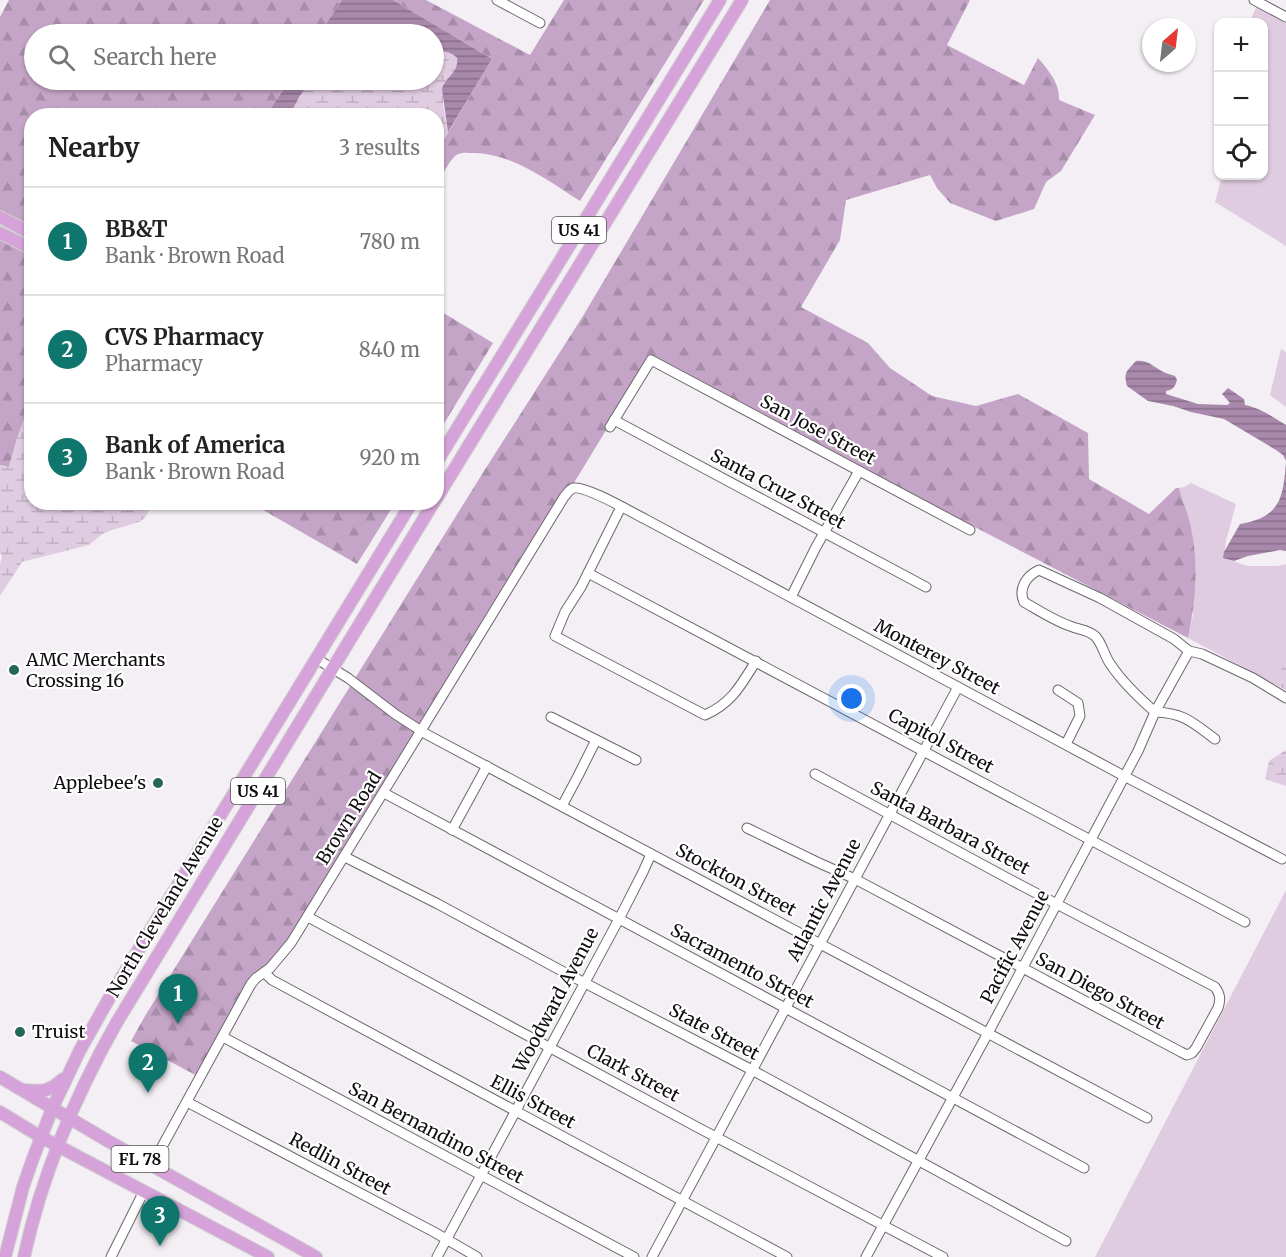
<!DOCTYPE html>
<meta charset="utf-8">
<style>
body{margin:0;font-family:Merriweather,serif;background:#f2f2f2;color:#222}
.controls{position:absolute;right:18px;top:18px;display:grid;overflow:hidden;border-radius:12px;box-shadow:0 2px 4px #0004}
.controls button{width:54px;height:54px;display:grid;place-items:center;padding:0;border:0;border-bottom:2px solid #e0e0e0;background:#fff;color:#222;font:30px sans-serif}
.compass{position:absolute;left:1142px;top:18px;width:54px;height:54px;border-radius:50%;background:#fff;box-shadow:0 2px 4px #0004;rotate:28deg}
.you{position:absolute;left:852px;top:699px;width:21px;height:21px;margin:-15px;border:4px solid #fff;border-radius:50%;background:#1a73e8;box-shadow:0 0 0 9px #1a73e833}
.badge{display:grid;place-items:center;width:39px;height:39px;border-radius:50%;background:#0f766e;color:#fff;font-size:20px;font-weight:700}
.pin{position:absolute;translate:-50% -50px;filter:drop-shadow(0 2px 3px #0008)}
.pin::after{content:'';position:absolute;top:32px;width:21px;height:18px;background:inherit;clip-path:polygon(0 0,100% 0,50% 100%)}
.list{margin:0;padding:0;list-style:none}
h2{display:flex;justify-content:space-between;align-items:center;height:78px;margin:0;padding:0 24px;font-size:26px}
h2 small{font-size:20px;font-weight:400;color:#767676}
.list li{display:grid;grid-template-columns:39px 1fr auto;gap:18px;align-items:center;box-sizing:border-box;height:108px;padding:0 24px;border-top:2px solid #e0e0e0}
.list b{display:block;font-size:22px;white-space:nowrap}
.list p{margin:0;font-size:20px;white-space:nowrap;color:#767676}
.list em{font-size:20px;font-style:normal;color:#767676}
.icon{flex:none;width:33px;height:33px;fill:none;stroke:currentColor;stroke-width:2;stroke-linecap:round;stroke-linejoin:round}
.map{position:relative;flex:none;width:1286px;height:1257px;overflow:hidden}
.search{position:absolute;background:#fff;box-shadow:0 2px 4px #0004;left:24px;top:24px;width:420px;height:66px;display:flex;align-items:center;gap:15px;box-sizing:border-box;padding:0 21px;border-radius:33px;color:#767676;font-size:22px}
.panel{position:absolute;background:#fff;box-shadow:0 2px 4px #0004;left:24px;top:108px;width:420px;height:402px;border-radius:24px}
.map>svg:first-child{display:block}
.green{fill:#e0cce1}
.forest{fill:url(#forest-firs)}
.wetland{fill:url(#wetland-marsh)}
.water{fill:url(#water-rules)}
.lines{fill:none;stroke-linecap:round;stroke-linejoin:round}
.minor-casing{stroke:#6c686c;stroke-width:11}
.major-casing{stroke:#cfcfcf;stroke-width:14}
.minor{stroke:#fff;stroke-width:9}
.major{stroke:#d5a3d9;stroke-width:12}
.poi-dot{fill:#256757;stroke:#fff;stroke-width:2}
.labels{text-anchor:middle;stroke-width:4.5;stroke-linejoin:round;paint-order:stroke}
.shield{fill:#fff;stroke:#575657;stroke-width:1.5}
.shield-label{font-size:16px;font-weight:bold;fill:#0f0d0f}
.street-label{font-size:18px;fill:#0f0d0f;stroke:#fff}
.poi-label{font-size:18px;fill:#0f0d0f;stroke:#fff;text-anchor:start}
</style>
<div class="map">
<svg width="1286" height="1257" viewBox="0 0 1286 1257">
<defs>
<pattern id="forest-firs" width="22" height="20" patternUnits="userSpaceOnUse" patternTransform="scale(1.5)"><rect width="22" height="20" fill="#c5a5c7"/><path d="M5 1l3.5 6h-7zM16 11l3.5 6h-7z" fill="#a88daa"/></pattern>
<pattern id="wetland-marsh" width="20" height="14" patternUnits="userSpaceOnUse" patternTransform="scale(1.5)"><rect width="20" height="14" fill="#e0cce1"/><path d="M1 5h8M5 5V1M11 12h8M15 12V8" fill="none" stroke="#bfaec0"/></pattern>
<pattern id="water-rules" width="6" height="5" patternUnits="userSpaceOnUse" patternTransform="scale(1.5)"><rect width="6" height="5" fill="#a989ab"/><path d="M0 2.5h6" fill="none" stroke="#886e8a"/></pattern>
</defs>
<rect width="100%" height="100%" fill="#f3eff4"/>
<!-- green -->
<g class="green">
<path d="M1257,6l29,15v225l-71,-44 7,-26h42v-154h-13l2,-8z"/>
<path d="M1281,349l5,3v55l-16,-12z"/>
<path d="M1191,483l45,21 -10,37 -2,17 24,8h30l8,-2v100c-7,7 -8,12 -8,22l-90,-48 5,-23 -3,-91 -11,-36 5,-1z"/>
<path d="M1286,890v367h-191z"/>
</g>
<!-- forest -->
<g class="forest">
<path d="M9,0h333l-23,34h-285v46h256l-24,35 -234,1 -1,113 -31,-16v-196z"/>
<path d="M393,0h33l104,55 34,-55h140l-124,201c-32,-20 -65,-46 -104,-48 -6,0 -13,-1 -18,1 -8,4 -17,24 -21,31v-34l55,-92z"/>
<path d="M770,0h200l-23,45 77,40 14,-27c10,12 22,25 21,42l36,15 -34,56 -15,11 -12,27 -38,12 -46,-18 -13,-15 -7,-13 -84,25 -6,40 -39,67 67,36 22,25 42,28 44,10 42,-12 70,39 1,46 60,35 27,-26h3c3,12 8,23 11,35 9,39 6,77 -2,115l-538,-280 -355,583 -42,45 -50,93 -72,-38 14,-25 339,-545 99,-155z"/>
<path d="M0,237l32,17 -1,146 -14,39 -8,28 -9,-2z"/>
<path d="M437,309l56,34 -56,92z"/>
<path d="M251,503h144l-38,61z"/>
</g>
<!-- wetland -->
<g class="wetland">
<path d="M443,51c25,6 13,20 1,32l-1,21 5,28 -11,19 -1,-35h-146l9,-19 13,-17h122v-28z"/>
<path d="M31,400l1,102 121,1 -8,15 -6,4 -30,9 -8,4 -12,10 -67,17 -22,34v-31l2,-9 -2,-3v-88l9,2 8,-28z"/>
<path d="M1286,664v26l-8,-4c-1,-10 1,-16 8,-22z"/>
<path d="M1286,750v36l-21,-7 4,-18z"/>
</g>
<!-- water -->
<g class="water">
<path d="M342,0h51l99,59 -44,73 -6,-43c4,-13 17,-16 15,-31 -7,-7 -15,-7 -23,-6v-18h-115z"/>
<path d="M290,80h22l-13,17 -9,18h-24z"/>
<path d="M1136,361c11,-1 15,4 24,9 4,3 10,4 15,6l2,4c-2,7 -4,10 -11,11v3l32,10 29,1 3,-2 -8,-9 6,-6 16,11 1,6c16,3 27,12 41,20v36l-3,-6 -7,-5 -52,-31 -33,-7 -18,-6 -25,-5 -21,-15c-4,-14 0,-15 9,-25z"/>
<path d="M1286,463v88l-6,-1 -32,6 -14,5 -11,-3 1,-6 16,-28c40,-7 43,-25 46,-61z"/>
</g>
<g class="lines">
<defs>
<g id="minor">
<path d="M497,0l43,23"/>
<path d="M1254,0l32,17"/>
<path d="M614,420l312,167"/>
<path d="M610,427l41,-67 319,170"/>
<path d="M621,507l-40,80 -16,25 -10,24 150,79c27,-12 36,-30 51,-54"/>
<path d="M588,573c220,115 438,233 657,349"/>
<path d="M791,597l25,-50 43,-76"/>
<path d="M317,659l31,19 47,36 31,20 721,384"/>
<path d="M1058,690l20,13 2,13 -14,28"/>
<path d="M551,717l85,43"/>
<path d="M1215,739c-22,-16 -30,-26 -60,-27 -16,-14 -32,-29 -44,-47 -7,-9 -8,-21 -16,-29 -8,-7 -16,-6 -25,-10 -15,-5 -32,-16 -46,-24 -6,-13 2,-26 15,-32l61,28 74,41 15,12 13,3 51,24 33,20"/>
<path d="M384,793l700,375"/>
<path d="M562,806l16,-30 18,-36"/>
<path d="M747,828l70,34 38,17 326,173 6,3 5,-2 4,-5 22,-40c3,-9 2,-14 -3,-21l-204,-107 -196,-106"/>
<path d="M452,830l35,-64"/>
<path d="M345,857l93,47 122,66 192,100 314,171"/>
<path d="M308,917l387,209 248,131"/>
<path d="M265,973l7,7 515,277"/>
<path d="M223,1037l411,220"/>
<path d="M187,1102l247,130 43,25"/>
<path d="M152,1165l99,-181 5,-6 14,-10 21,-25 273,-446c3,-3 5,-8 10,-9 13,-2 57,24 71,31l479,257 158,83"/>
<path d="M111,1257l33,-66"/>
<path d="M437,1257l182,-338 24,-47 8,-18"/>
<path d="M652,1257l306,-570"/>
<path d="M866,1257l122,-224 150,-282 17,-39 34,-61"/>
</g>
<g id="major">
<path d="M0,217l32,17"/>
<path d="M0,233l32,16"/>
<path d="M436,463l284,-463"/>
<path d="M436,499l306,-499"/>
<path d="M0,1077l108,64 208,116"/>
<path d="M24,1090c18,2 25,2 39,-11"/>
<path d="M0,1112l41,25 227,120"/>
<path d="M5,1257l18,-70 9,-26 20,-52 28,-59 31,-55 57,-94 244,-399"/>
<path d="M24,1257c18,-83 51,-161 93,-235l317,-520"/>
</g>
</defs>
<!-- minor casing -->
<use href="#minor" class="minor-casing"/>
<!-- major casing -->
<use href="#major" class="major-casing"/>
<!-- minor -->
<use href="#minor" class="minor"/>
<!-- major -->
<use href="#major" class="major"/>
</g>
<!-- markers -->
<g class="poi-dot">
<circle cx="14" cy="670" r="6"/>
<circle cx="158" cy="783" r="6"/>
<circle cx="20" cy="1032" r="6"/>
</g>
<g class="labels">
<!-- shield labels -->
<g class="shield">
<rect x="552" y="217" width="54" height="26" rx="4.5"/>
<rect x="231" y="778" width="54" height="26" rx="4.5"/>
<rect x="111.5" y="1146" width="57" height="26" rx="4.5"/>
</g>
<g class="shield-label">
<text x="579" y="236">US 41</text>
<text x="258" y="797">US 41</text>
<text x="140" y="1165">FL 78</text>
</g>
<!-- street labels -->
<g class="street-label">
<text transform="translate(818 430) rotate(28)" y="6">San Jose Street</text>
<text transform="translate(778 489) rotate(28)" y="6">Santa Cruz Street</text>
<text transform="translate(937 657) rotate(28)" y="6">Monterey Street</text>
<text transform="translate(941 741) rotate(28)" y="6">Capitol Street</text>
<text transform="translate(349 818) rotate(-58)" y="6">Brown Road</text>
<text transform="translate(950 828) rotate(28)" y="6">Santa Barbara Street</text>
<text transform="translate(736 880) rotate(28)" y="6">Stockton Street</text>
<text transform="translate(824 900) rotate(-62)" y="6">Atlantic Avenue</text>
<text transform="translate(165 907) rotate(-59)" y="6">North Cleveland Avenue</text>
<text transform="translate(1015 947) rotate(-62)" y="6">Pacific Avenue</text>
<text transform="translate(742 966) rotate(28)" y="6">Sacramento Street</text>
<text transform="translate(1100 991) rotate(28)" y="6">San Diego Street</text>
<text transform="translate(556 1000) rotate(-62)" y="6">Woodward Avenue</text>
<text transform="translate(714 1032) rotate(28)" y="6">State Street</text>
<text transform="translate(633 1073) rotate(28)" y="6">Clark Street</text>
<text transform="translate(533 1102) rotate(28)" y="6">Ellis Street</text>
<text transform="translate(436 1133) rotate(28)" y="6">San Bernandino Street</text>
<text transform="translate(340 1164) rotate(28)" y="6">Redlin Street</text>
</g>
<!-- poi labels -->
<g class="poi-label">
<text x="26" y="666">AMC Merchants<tspan x="26" dy="21">Crossing 16</tspan></text>
<text x="146" y="789" text-anchor="end">Applebee's</text>
<text x="32" y="1038">Truist</text>
</g>
</g>
</svg>
<div class="controls">
<button>+</button>
<button>−</button>
<button><svg class="icon" aria-label="locate" viewBox="0 0 24 24"><circle cx="12" cy="12" r="6"/><path d="M12 2v4M12 18v4M2 12h4M18 12h4"/></svg></button>
</div>
<svg class="compass" viewBox="-18 -18 36 36"><path d="M0-13l5 13h-10z" fill="#e53935"/><path d="M0 13l5-13h-10z" fill="#767676"/></svg>
<div class="you"></div>
<div class="pin badge" style="left:178px;top:1024px">1</div>
<div class="pin badge" style="left:148px;top:1093px">2</div>
<div class="pin badge" style="left:160px;top:1246px">3</div>
<div class="search"><svg class="icon" aria-label="search" viewBox="0 0 24 24"><circle cx="10" cy="10" r="6"/><path d="M15 15l6 6"/></svg>Search here</div>
<section class="panel">
<h2>Nearby<small>3 results</small></h2>
<ul class="list">
<li><span class="badge">1</span><div><b>BB&amp;T</b><p>Bank · Brown Road</p></div><em>780 m</em></li>
<li><span class="badge">2</span><div><b>CVS Pharmacy</b><p>Pharmacy</p></div><em>840 m</em></li>
<li><span class="badge">3</span><div><b>Bank of America</b><p>Bank · Brown Road</p></div><em>920 m</em></li>
</ul>
</section>
</div>
